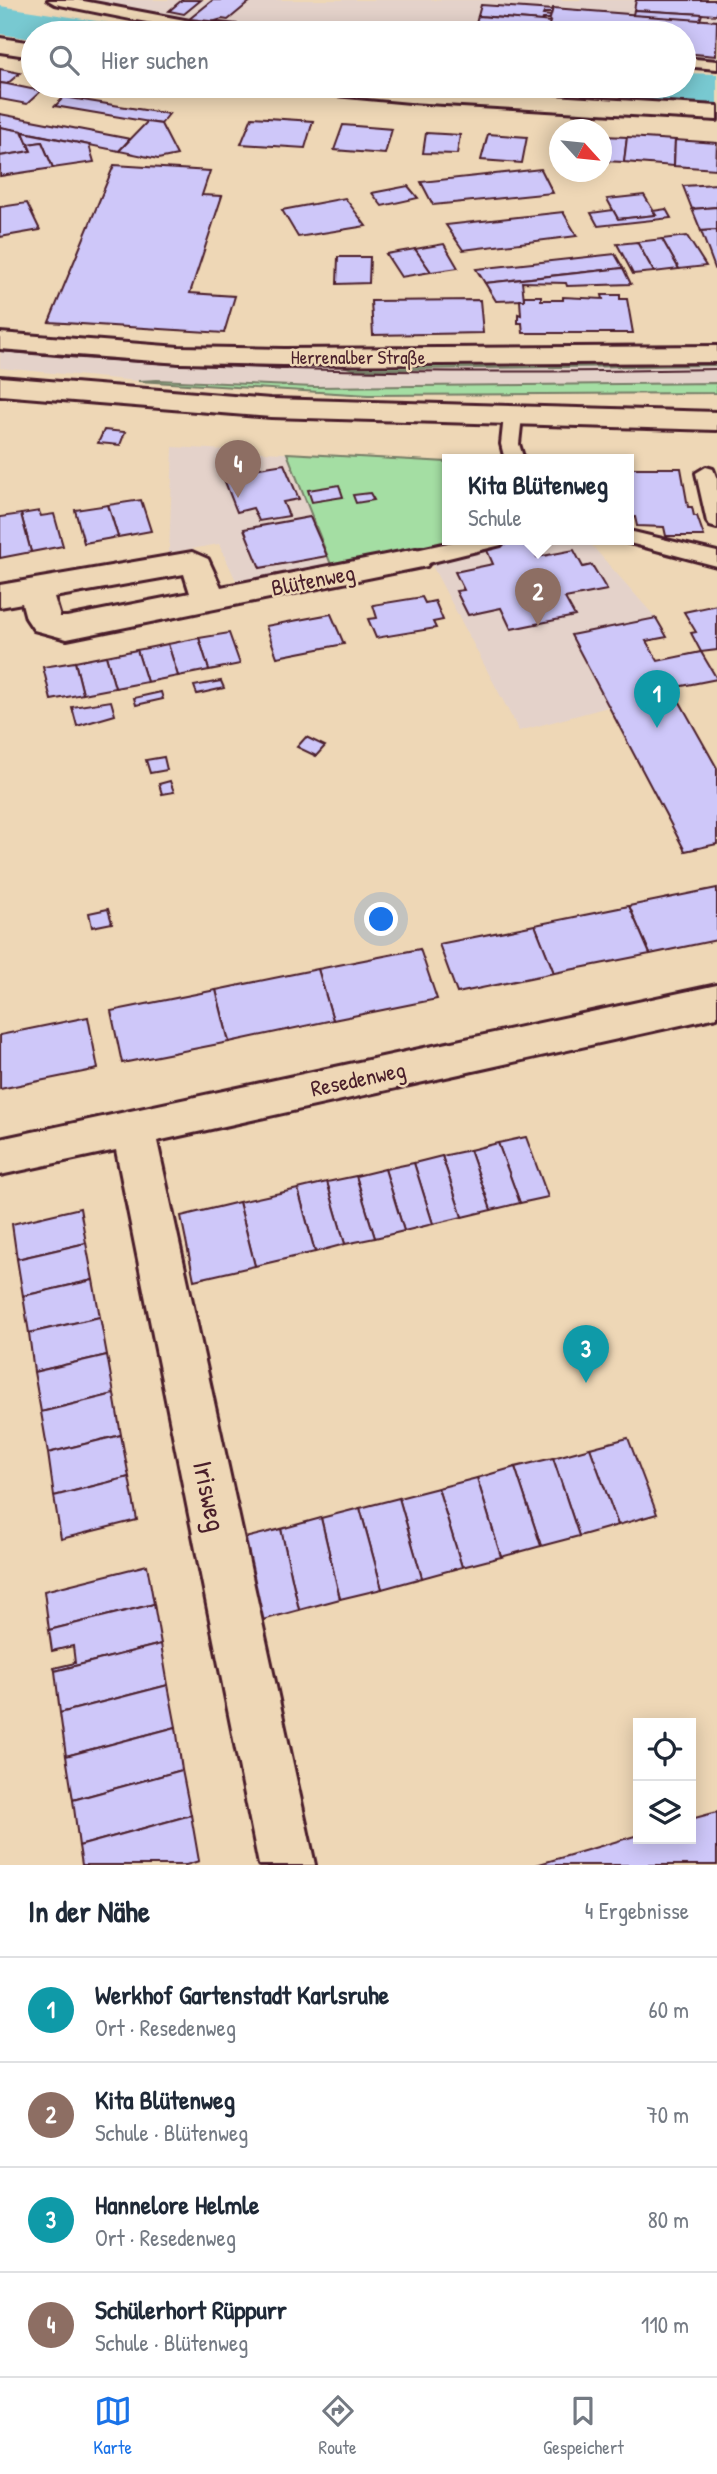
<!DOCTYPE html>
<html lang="de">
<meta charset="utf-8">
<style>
body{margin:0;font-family:"Patrick Hand",sans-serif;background:#f2f2f3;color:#1f2937}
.controls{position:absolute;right:21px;bottom:21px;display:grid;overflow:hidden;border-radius:0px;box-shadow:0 4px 18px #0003}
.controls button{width:63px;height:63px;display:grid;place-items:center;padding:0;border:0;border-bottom:2px solid #e0e1e3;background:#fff;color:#1f2937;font:35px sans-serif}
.compass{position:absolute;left:549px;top:119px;width:63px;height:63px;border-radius:50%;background:#fff;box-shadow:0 4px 18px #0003;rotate:117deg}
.you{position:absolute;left:382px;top:920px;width:24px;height:24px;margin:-18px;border:5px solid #fff;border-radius:50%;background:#1a73e8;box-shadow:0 0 0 10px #1a73e833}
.badge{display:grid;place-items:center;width:46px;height:46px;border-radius:50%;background:#1a73e8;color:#fff;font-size:23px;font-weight:700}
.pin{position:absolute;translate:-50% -58px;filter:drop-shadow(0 2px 4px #0008)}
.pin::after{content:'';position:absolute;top:37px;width:24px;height:21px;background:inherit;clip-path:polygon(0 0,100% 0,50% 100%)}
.popup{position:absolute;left:442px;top:454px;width:192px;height:91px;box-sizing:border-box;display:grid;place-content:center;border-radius:0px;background:#fff;filter:drop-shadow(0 2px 5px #0005);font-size:23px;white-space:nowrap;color:#747a83}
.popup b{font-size:26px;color:#1f2937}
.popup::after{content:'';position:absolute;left:50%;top:100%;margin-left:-14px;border:14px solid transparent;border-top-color:#fff}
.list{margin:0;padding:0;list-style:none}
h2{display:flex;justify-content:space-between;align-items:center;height:91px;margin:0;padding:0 28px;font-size:30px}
h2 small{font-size:23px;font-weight:400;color:#747a83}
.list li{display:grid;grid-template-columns:46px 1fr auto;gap:21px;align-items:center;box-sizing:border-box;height:105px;padding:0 28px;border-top:2px solid #e0e1e3}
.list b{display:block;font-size:26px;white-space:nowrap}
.list p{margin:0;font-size:23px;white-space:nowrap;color:#747a83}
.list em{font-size:23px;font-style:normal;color:#747a83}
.icon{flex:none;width:38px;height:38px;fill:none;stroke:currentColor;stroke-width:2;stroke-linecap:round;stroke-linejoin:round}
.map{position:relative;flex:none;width:717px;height:1865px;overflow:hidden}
.search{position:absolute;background:#fff;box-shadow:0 4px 18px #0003;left:21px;right:21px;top:21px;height:77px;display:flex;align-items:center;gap:18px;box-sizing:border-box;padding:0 24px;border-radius:38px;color:#747a83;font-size:26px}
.sheet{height:511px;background:#fff}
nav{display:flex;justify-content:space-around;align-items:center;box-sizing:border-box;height:98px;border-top:2px solid #e0e1e3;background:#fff;font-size:19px;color:#747a83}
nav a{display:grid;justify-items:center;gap:4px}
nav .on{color:#1a73e8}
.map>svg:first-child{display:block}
.built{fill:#e4d2ca}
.green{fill:#a4dea3;stroke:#777e67;stroke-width:2}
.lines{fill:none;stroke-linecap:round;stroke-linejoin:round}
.river{fill:#78c9d1;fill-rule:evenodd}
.building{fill:#cec7f9;stroke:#4a1f2b;stroke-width:2}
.lane-casing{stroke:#4a1f2b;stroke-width:6}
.street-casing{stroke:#4a1f2b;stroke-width:6}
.secondary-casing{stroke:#4a1f2b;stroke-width:6}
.lane{fill:#eed7b6;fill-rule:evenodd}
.street{fill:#eed7b6;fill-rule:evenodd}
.secondary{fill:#eed7b6;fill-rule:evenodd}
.tram{stroke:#4a1f2b;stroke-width:2}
.labels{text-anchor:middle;stroke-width:5;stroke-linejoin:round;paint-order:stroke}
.far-street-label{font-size:19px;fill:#4a1f2b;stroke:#eed7b6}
.street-label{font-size:23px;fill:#4a1f2b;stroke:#eed7b6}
.near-street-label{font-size:28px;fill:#4a1f2b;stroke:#eed7b6}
</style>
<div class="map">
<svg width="717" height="1865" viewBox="0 0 717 1865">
<rect width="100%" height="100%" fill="#eed7b6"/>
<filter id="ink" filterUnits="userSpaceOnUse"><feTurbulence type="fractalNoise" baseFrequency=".0143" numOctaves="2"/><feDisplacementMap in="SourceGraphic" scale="14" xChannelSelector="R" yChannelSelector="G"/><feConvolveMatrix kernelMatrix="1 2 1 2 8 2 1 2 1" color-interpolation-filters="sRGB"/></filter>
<g filter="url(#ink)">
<!-- built -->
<g class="built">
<path d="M81,0h636v58l-33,-2v-23h-311l-102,-7 -60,-1z"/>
<path d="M0,348l182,14 158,3 13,4 364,-4v18l-403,4 -157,-7 -19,1 -138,-13z"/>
<path d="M173,447l274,15v78h17l-226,45 -19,-41 -50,9z"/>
<path d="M523,540h64l69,78 -86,17 38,72 -89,24 -91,-173z"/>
</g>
<!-- green -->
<g class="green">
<path d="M717,360v5l-316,4h-48l-13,-4z"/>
<path d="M157,380l157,7 403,-4v10l-349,2 -230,-14z"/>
<path d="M287,453l160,9v78h17l-132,27z"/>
</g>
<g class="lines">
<!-- river -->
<g class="river">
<path d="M0,6l109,17 7,10h-83v6l-33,-5z"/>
<path d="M684,73l33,1v30l-80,-3 -17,-5 -8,-10h72z"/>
</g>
</g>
<!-- building -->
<g class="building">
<path d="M182,0h19l-17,14 -15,-3z"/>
<path d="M213,0h39l-24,20 -6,-1 -17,5 -17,-4z"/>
<path d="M636,0h81v15l-83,-5z"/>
<path d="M481,5l72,5 -1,3h-8l-1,2 8,1 -1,3h-7l-1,2 -64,-5z"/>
<path d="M553,8l164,13 -1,35 -32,-3v-20h-138z"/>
<path d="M634,10l68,4 -2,6 -67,-5z"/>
<path d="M478,16l64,5 8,1 -4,11 -72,-2z"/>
<path d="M0,69l20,4 -13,11 -7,-1z"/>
<path d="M0,83l7,1 34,7 -14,13 -27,-5z"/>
<path d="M64,97l105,17 -8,10 -106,-18z"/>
<path d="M0,114l130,25 -11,12 -119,-24z"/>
<path d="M252,117l61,4 -8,27 -64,-4z"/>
<path d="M147,122l14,2 16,31 -19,4 -39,-8z"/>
<path d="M343,125l49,4 -7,25 -51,-4z"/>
<path d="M0,127l22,4 9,20 -31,5z"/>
<path d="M23,132l66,13 5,17 -41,6 -11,-26 -14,2z"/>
<path d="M426,133l34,2 -3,19 -34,-1z"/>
<path d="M488,134l39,3 -5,26 -41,-3z"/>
<path d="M602,136l25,1 -3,25 -22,-1z"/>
<path d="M627,137l48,3 -1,26 -50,-4z"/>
<path d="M675,140l42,3 -1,26 -42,-3z"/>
<path d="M42,142l11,26 -53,8v-20l31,-5 -3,-7z"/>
<path d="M114,165l96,6 -8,24 20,1 -32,97 45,3 -11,37 -175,-11z"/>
<path d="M541,169l12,24 -120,12 -12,-23z"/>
<path d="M717,184v23l-25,2 -9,-23z"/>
<path d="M408,186l10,12 -36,8 -10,-13z"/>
<path d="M644,195l12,20 -38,4 -11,-20z"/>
<path d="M345,198l21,28 -68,11 -16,-27z"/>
<path d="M27,203l13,27 -40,7v-30z"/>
<path d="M717,207v23l-16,1 -9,-22z"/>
<path d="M666,209l5,9 -73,8 -7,-13 22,-3 5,9 38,-4 -3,-4z"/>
<path d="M563,212l14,24 -114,14 -17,-25z"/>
<path d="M717,230v41h-1l-15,-40z"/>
<path d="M687,236l19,30 -27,3 -17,-30z"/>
<path d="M662,239l17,30 -25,3 -17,-30z"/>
<path d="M637,242l17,30 -21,2 -16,-30z"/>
<path d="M444,244l14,24 -27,4 -16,-23z"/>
<path d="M415,249l16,23 -30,5 -15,-23z"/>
<path d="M615,254l8,14 -138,15 -9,-14z"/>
<path d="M338,257h32l-1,26 -32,1z"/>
<path d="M623,268l8,16 -64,2 -1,-3 -44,-1 2,18 -28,1 -11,-18z"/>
<path d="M602,295h18v4h7l6,34h-110l-1,-10h-4v-9l3,1 -1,-15h4v-4h17v4h22v-3l40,2z"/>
<path d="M480,300l3,33 -110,2 -2,-34z"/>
<path d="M104,430l21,2 -5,13 -22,-2z"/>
<path d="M284,464l15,35 -16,3 6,14 -30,5 -6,-13 -16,4 -15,-38z"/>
<path d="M629,468h52l7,39h4l2,9h3l7,20h-38l-2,-9 -27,-1 -2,-9h-3l-3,-9z"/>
<path d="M339,485l4,12 -31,5 -4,-12z"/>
<path d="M370,493l4,7 -18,3 -3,-8z"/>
<path d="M141,500l10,31 -33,6 -10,-32z"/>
<path d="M108,505l10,32 -34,6 -9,-33z"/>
<path d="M39,511l2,5 13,-2 9,32 -32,6 -10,-38z"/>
<path d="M21,514l10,38 -31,6v-41z"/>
<path d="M310,517l17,39 -67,12 -16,-39z"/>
<path d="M529,540l8,17 37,-7 9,17 9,-2 15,25 -42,8 10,18 -64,13 -10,-21 -33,7 -12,-24 8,-1 -9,-18 38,-8 -7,-16z"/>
<path d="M422,597l3,6 10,-2 8,19 -10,2 3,6 -60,10 -8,-19 9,-1 -4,-13z"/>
<path d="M717,605v45l-16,2 -10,-19 5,-1 -12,-20z"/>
<path d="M331,614l13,30 -67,13 -11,-31z"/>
<path d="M656,618l11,19 -21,4 12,20 43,-9 16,27 -45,9 45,80v76l-32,7 -114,-216z"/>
<path d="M229,633l11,31 -31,6 -10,-32z"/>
<path d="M199,638l10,32 -31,6 -10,-32z"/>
<path d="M168,644l10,32 -31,6 -10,-32z"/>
<path d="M137,650l10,32 -32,6 -9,-32z"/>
<path d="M106,656l9,32 -32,6 -8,-32z"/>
<path d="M75,662l8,32 -32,6 -8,-33z"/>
<path d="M221,681l3,7 -27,6 -3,-8z"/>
<path d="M161,692l2,7 -27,6 -2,-7z"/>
<path d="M111,701l4,14 -38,11 -5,-19z"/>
<path d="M306,737l19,9 -9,10 -19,-9z"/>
<path d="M164,757l3,13 -17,3 -4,-13z"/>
<path d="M170,781l4,11 -12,2 -3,-10z"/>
<path d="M717,888v52l-67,14 -21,-48z"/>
<path d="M629,906l21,48 -96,19 -19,-48z"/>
<path d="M108,909l4,14 -20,4 -3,-14z"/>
<path d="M535,925l19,48 -97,20 -18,-49z"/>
<path d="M420,949l17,50 -104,21 -15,-51z"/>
<path d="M318,969l15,51 -104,22 -13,-52z"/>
<path d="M216,990l13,52 -107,21 -11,-52z"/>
<path d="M88,1017l10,52 -98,20v-54z"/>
<path d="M526,1137l22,60 -28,6 -22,-60z"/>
<path d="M498,1143l22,60 -29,7 -21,-60z"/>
<path d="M470,1150l21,60 -29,7 -20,-61z"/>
<path d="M442,1156l20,61 -29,7 -19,-61z"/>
<path d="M414,1163l19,61 -29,7 -19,-62z"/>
<path d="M385,1169l19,62 -29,7 -19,-62z"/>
<path d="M356,1176l19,62 -30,6 -18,-62z"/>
<path d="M327,1182l18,62 -30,8 -17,-63z"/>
<path d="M298,1189l17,63 -60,14 -16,-64z"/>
<path d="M239,1202l16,64 -61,14 -13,-64z"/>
<path d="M80,1208l6,35 -69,16 -5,-35z"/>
<path d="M86,1243l7,37 -70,16 -6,-37z"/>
<path d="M93,1280l7,37 -71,16 -6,-37z"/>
<path d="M100,1317l7,38 -73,17 -5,-39z"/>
<path d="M107,1355l7,39 -73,18 -7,-40z"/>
<path d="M114,1394l7,41 -73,18 -7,-41z"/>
<path d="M121,1435l8,42 -75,19 -6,-43z"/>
<path d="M628,1438l29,76 -39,11 -28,-77z"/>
<path d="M590,1448l28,77 -39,11 -26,-78z"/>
<path d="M553,1458l26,78 -38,10 -26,-79z"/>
<path d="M515,1467l26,79 -40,11 -24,-79z"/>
<path d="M129,1477l8,43 -76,19 -7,-43z"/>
<path d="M477,1478l24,79 -39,10 -24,-79z"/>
<path d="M438,1488l24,79 -40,11 -23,-80z"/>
<path d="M399,1498l23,80 -40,11 -22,-81z"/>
<path d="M360,1508l22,81 -42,10 -19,-81z"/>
<path d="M321,1518l19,81 -41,11 -18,-81z"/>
<path d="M281,1529l18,81 -40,11 -18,-82z"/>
<path d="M147,1565l7,39 -105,26 -5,-39z"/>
<path d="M154,1604l7,40 -106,27 -1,-3 21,-5 -2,-17 -21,5 -3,-21z"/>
<path d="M161,1644l7,41 -108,28 -5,-42z"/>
<path d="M168,1685l8,42 -110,29 -6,-43z"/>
<path d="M176,1727l6,43 -109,30 -7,-44z"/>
<path d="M182,1770l9,45 -112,31 -6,-46z"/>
<path d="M717,1812v53h-181l102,-30v4h53v-20z"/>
<path d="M191,1815l8,46 -13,4h-104l-3,-19z"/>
</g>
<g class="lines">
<defs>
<g id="lane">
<path d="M48,0h30l112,21 76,8 7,4c-73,3 -146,-15 -218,-29z"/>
<path d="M684,58l33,3v8l-33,-3z"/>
<path d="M513,410l9,6 -3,28 5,16h-19l-4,-16 3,-28z"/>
<path d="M706,467l7,2 4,10v49l-7,-2 -3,-4 -11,-49z"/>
<path d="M629,531l88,21v14l-95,-25 7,-1z"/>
<path d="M462,540h42l-3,5 -85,21 -7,-2 -3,-5 10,-9z"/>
</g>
<g id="street">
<path d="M0,38l33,5v14l-33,-5z"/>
<path d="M302,86h85l330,20v14l-307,-18 -96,-9 -8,-2z"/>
<path d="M0,333l179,14 105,2 433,-3v16l-433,3 -105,-2 -179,-14z"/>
<path d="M416,549l11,3 5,7 -5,7 -360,73 -33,-9 -8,-12 -4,-15 -22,4v-22l192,-33 16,7 13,28zM184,574l6,19 -123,24h-7l-6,-20z"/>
<path d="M717,985v32l-560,124 158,724h-56l-143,-715 -116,25v-36z"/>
</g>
<path id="secondary" d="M0,377l271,22 446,13v18l-446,-13 -271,-22z"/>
</defs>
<!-- lane casing -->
<use href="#lane" class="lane-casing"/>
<!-- street casing -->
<use href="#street" class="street-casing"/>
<!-- secondary casing -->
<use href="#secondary" class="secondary-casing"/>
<!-- lane -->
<use href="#lane" class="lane"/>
<!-- street -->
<use href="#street" class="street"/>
<!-- secondary -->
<use href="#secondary" class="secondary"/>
<!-- tram -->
<path class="tram" d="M0,351c239,23 477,23 717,18"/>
</g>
</g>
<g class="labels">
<!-- far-street labels -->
<g class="far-street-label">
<text x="358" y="364">Herrenalber Straße</text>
</g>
<!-- street labels -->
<g class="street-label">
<text transform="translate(313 580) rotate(-11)" y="8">Blütenweg</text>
<text transform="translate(358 1079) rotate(-12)" y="8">Resedenweg</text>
</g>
<!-- near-street labels -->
<g class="near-street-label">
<text transform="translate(210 1496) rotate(78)" y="10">Irisweg</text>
</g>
</g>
</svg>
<div class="controls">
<button><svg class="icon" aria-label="locate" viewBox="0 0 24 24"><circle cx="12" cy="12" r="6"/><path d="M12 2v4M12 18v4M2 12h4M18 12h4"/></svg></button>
<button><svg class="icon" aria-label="layers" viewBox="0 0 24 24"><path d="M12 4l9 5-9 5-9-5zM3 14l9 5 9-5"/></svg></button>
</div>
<svg class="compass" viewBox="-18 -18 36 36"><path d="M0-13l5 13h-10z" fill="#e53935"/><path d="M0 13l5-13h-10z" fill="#747a83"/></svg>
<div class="you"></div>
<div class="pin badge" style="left:657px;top:728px;background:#0f9aa8">1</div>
<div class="pin badge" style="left:538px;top:626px;background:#8d6e63">2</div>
<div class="popup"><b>Kita Blütenweg</b>Schule</div>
<div class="pin badge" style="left:586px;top:1383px;background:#0f9aa8">3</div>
<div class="pin badge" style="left:238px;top:498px;background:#8d6e63">4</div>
<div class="search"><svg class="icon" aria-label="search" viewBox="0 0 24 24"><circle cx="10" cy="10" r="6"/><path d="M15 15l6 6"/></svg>Hier suchen</div>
</div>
<section class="sheet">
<h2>In der Nähe<small>4 Ergebnisse</small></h2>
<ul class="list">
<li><span class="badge" style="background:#0f9aa8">1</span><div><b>Werkhof Gartenstadt Karlsruhe</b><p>Ort · Resedenweg</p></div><em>60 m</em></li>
<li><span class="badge" style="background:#8d6e63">2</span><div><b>Kita Blütenweg</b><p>Schule · Blütenweg</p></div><em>70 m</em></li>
<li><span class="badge" style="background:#0f9aa8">3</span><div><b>Hannelore Helmle</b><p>Ort · Resedenweg</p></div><em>80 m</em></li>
<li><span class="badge" style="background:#8d6e63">4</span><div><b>Schülerhort Rüppurr</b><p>Schule · Blütenweg</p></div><em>110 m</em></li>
</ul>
</section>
<nav>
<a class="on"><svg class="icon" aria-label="map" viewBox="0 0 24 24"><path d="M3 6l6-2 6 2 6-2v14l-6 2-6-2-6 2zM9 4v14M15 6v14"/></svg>Karte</a>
<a><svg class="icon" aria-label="directions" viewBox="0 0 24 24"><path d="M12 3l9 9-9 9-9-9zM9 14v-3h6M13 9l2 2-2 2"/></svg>Route</a>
<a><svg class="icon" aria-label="saved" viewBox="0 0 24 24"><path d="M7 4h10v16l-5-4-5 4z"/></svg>Gespeichert</a>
</nav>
